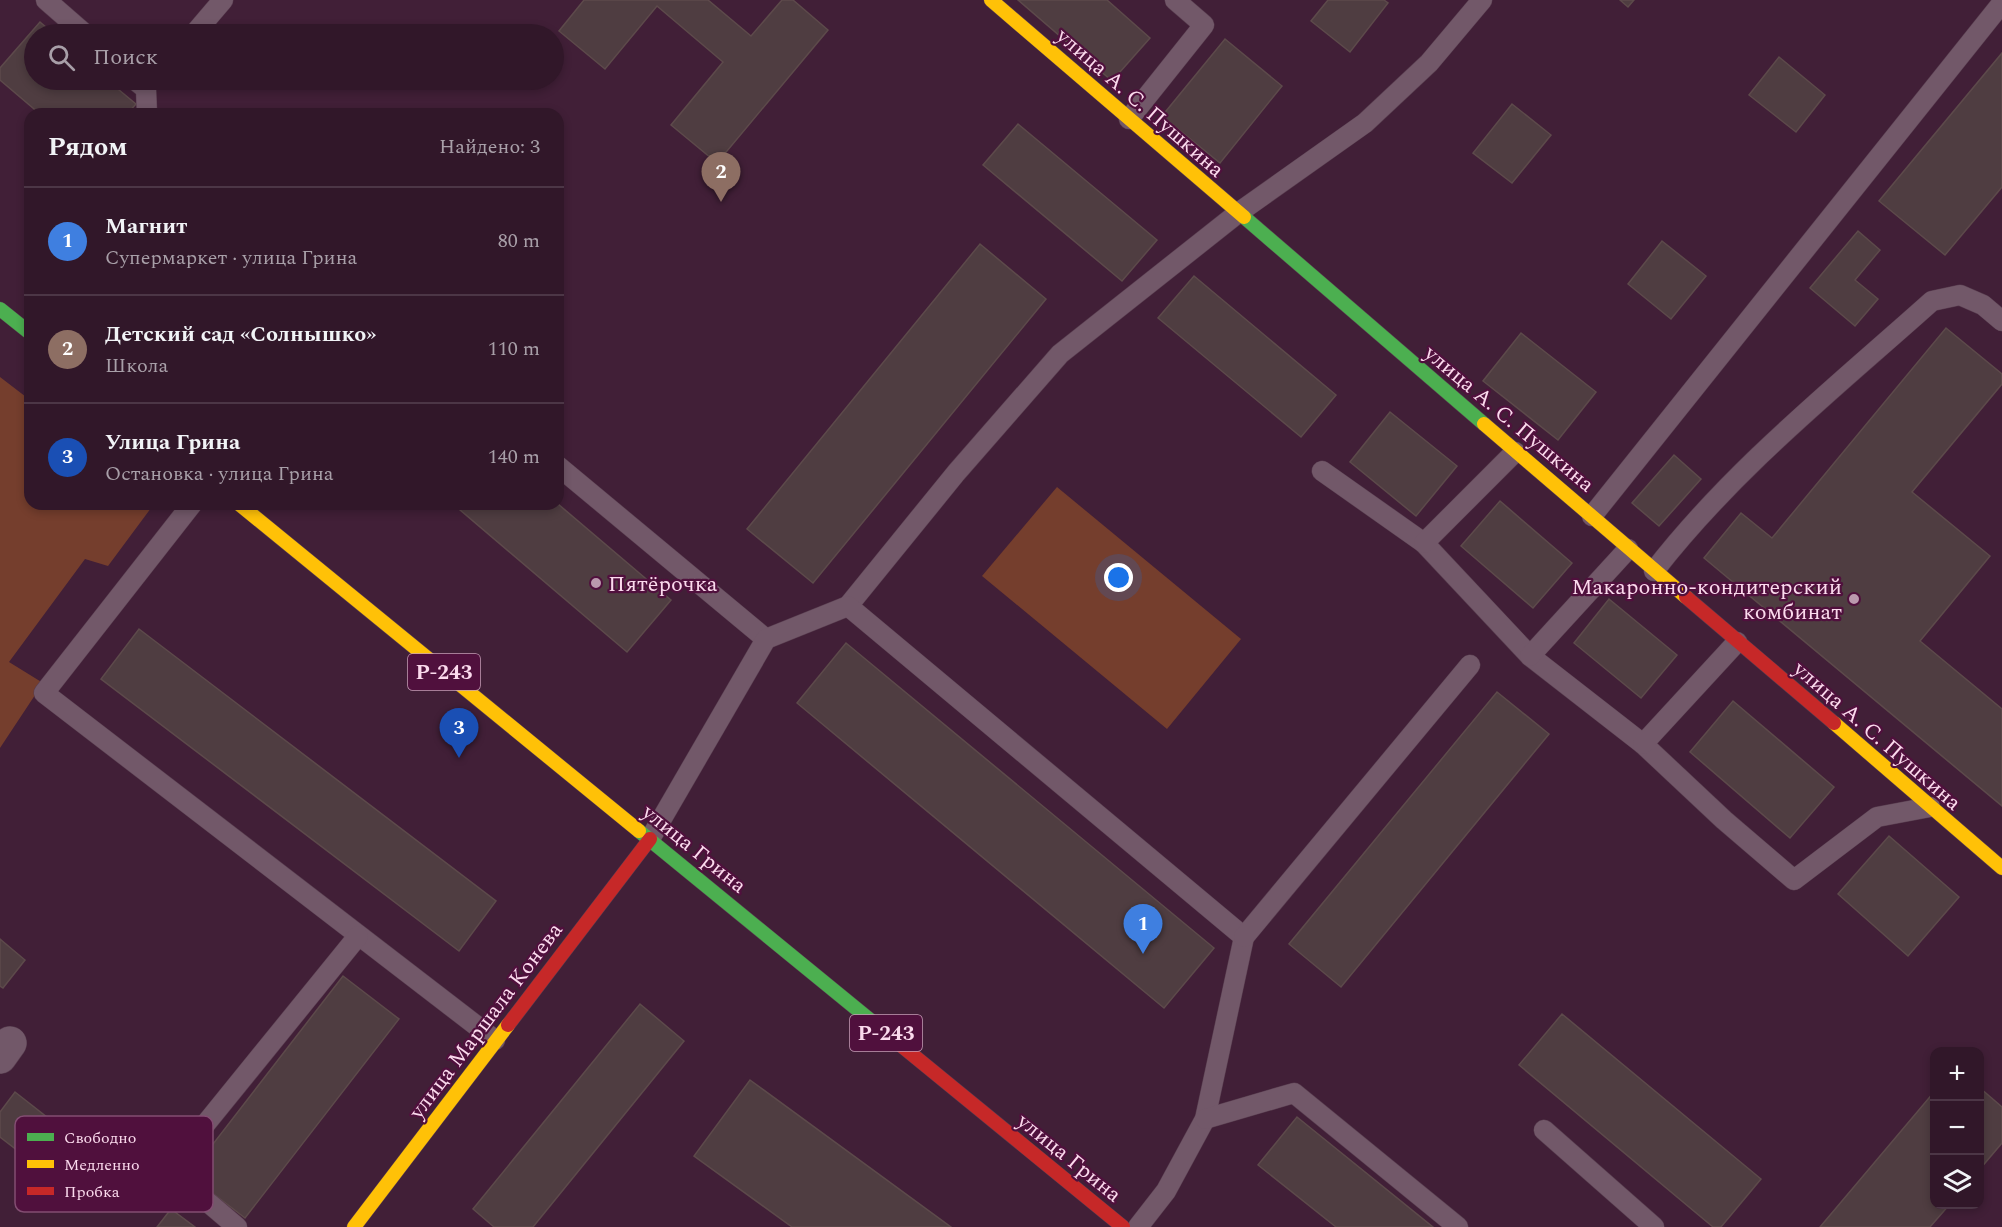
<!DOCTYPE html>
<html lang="ru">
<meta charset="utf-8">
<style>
body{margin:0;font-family:Spectral,serif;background:#3d2435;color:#f1f3f6}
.controls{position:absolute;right:18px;bottom:18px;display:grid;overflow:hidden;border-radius:12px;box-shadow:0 3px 9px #0003}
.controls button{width:54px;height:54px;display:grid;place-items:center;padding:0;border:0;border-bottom:2px solid #4c3646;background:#311729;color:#f1f3f6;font:30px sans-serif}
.you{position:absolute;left:1119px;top:578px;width:21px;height:21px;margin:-15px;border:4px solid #fff;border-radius:50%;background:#1a73e8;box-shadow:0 0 0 9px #1a73e833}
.badge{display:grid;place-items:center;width:39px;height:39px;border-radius:50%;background:#8bbbb9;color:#fff;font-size:20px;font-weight:700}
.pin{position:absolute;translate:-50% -50px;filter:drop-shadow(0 2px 3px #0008)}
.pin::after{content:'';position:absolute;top:32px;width:21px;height:18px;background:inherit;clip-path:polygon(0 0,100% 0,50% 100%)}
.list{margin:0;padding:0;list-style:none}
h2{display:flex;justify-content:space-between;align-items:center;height:78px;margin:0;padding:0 24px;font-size:26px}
h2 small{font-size:20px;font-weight:400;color:#a89fa8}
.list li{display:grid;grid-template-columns:39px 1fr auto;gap:18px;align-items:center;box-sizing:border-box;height:108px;padding:0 24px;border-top:2px solid #4c3646}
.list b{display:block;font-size:22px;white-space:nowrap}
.list p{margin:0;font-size:20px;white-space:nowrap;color:#a89fa8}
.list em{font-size:20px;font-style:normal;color:#a89fa8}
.icon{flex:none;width:33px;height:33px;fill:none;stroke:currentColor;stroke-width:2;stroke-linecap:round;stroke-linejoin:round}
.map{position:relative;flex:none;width:2002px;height:1227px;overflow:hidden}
.search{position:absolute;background:#311729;box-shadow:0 3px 9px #0003;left:24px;top:24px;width:540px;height:66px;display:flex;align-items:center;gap:15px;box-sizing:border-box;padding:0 21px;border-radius:33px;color:#a89fa8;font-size:22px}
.panel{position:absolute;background:#311729;box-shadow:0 3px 9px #0003;left:24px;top:108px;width:540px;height:402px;border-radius:18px}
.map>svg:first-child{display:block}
.green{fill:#753e2d}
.building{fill:#4f3d41;stroke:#5d4a4b;stroke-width:1.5}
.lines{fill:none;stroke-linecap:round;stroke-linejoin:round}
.lane-casing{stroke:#583d4f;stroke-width:21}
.street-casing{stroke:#583d4f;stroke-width:34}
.fast-casing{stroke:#583d4f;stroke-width:15}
.slow-casing{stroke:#583d4f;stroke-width:15}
.jam-casing{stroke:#583d4f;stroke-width:15}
.lane{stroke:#725869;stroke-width:20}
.street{stroke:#725869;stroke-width:33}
.fast{stroke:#4caf50;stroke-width:14}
.slow{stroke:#ffc107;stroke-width:14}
.jam{stroke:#c62828;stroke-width:14}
.poi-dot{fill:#ba99ad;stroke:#50103d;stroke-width:2}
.labels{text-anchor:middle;stroke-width:4.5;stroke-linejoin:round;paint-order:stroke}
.shield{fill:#50103d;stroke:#c89db8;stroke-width:1.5}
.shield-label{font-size:21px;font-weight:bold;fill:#fbdaed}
.street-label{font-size:22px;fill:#fbdaed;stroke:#50103d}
.poi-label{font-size:22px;fill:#fbdaed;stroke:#50103d;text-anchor:start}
.key{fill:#50103d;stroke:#834d72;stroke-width:1.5}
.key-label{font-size:16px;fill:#fbdaed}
</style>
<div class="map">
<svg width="2002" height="1227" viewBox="0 0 2002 1227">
<rect width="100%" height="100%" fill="#411f37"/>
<!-- green -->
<g class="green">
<path d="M0,377l30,23v104h124l-46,62 -23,-7 -76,103 34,21 -43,65z"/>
<path d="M1057,487l184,152 -74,90 -185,-153z"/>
</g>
<!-- building -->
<g class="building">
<path d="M584,0h124l43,36 31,-36h11l35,30 -111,133 -46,-38 52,-63 -66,-56 -52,63 -46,-38z"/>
<path d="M1018,0h89l43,38 -38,43z"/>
<path d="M1328,0h56l4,3 -38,49 -39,-31z"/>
<path d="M1620,0h14l-6,7z"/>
<path d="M40,22l14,12h-20v46h73l29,24 -9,10h-87l-40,-34v-12z"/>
<path d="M1225,39l57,47 -62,77 -58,-47z"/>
<path d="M2002,53v134l-57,68 -66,-54z"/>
<path d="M1779,57l46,38 -29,37 -47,-37z"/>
<path d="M1512,104l39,31 -39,48 -39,-30z"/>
<path d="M1018,124l139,116 -35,41 -139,-116z"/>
<path d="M1858,231l22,19 -25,30 23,19 -23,27 -45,-38z"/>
<path d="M1662,241l44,35 -35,43 -43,-35z"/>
<path d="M980,244l66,55 -233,284 -66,-54z"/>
<path d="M1194,276l142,119 -35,42 -143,-119z"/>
<path d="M1946,328l56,46v10l-90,108 78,64 -70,85 82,68v97l-298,-248 37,-45 31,25z"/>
<path d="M1521,333l75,59 -38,48 -75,-59z"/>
<path d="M1390,412l67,54 -41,50 -66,-54z"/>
<path d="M1674,455l27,24 -42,47 -27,-23z"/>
<path d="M1500,501l72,62 -39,45 -72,-62z"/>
<path d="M453,504h105l113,96 -44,52z"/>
<path d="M1609,599l68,56 -36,43 -67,-55z"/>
<path d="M139,629l357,272 -37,50 -358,-272z"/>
<path d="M846,643l368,305 -50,60 -367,-305z"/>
<path d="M1497,692l52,42 -208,253 -52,-43z"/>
<path d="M1733,701l101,86 -44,51 -100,-86z"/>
<path d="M1889,836l70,61 -51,59 -70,-62z"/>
<path d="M0,939l25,21 -22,28 -3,-2z"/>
<path d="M343,976l56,43 -154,199 -56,-43z"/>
<path d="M640,1004l44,37 -151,186h-39l-21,-18z"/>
<path d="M1562,1014l199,165 -40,48h-8l-194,-162z"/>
<path d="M750,1080l201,147h-159l-98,-71z"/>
<path d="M1980,1088l22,19v36l-22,26z"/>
<path d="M15,1092l56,44 -27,35 -44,-34v-25z"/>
<path d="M1934,1092v112h16l-20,23h-110z"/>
<path d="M1297,1117l136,110h-97l-78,-62z"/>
<path d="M171,1209l24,18h-38z"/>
</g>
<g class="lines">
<defs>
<g id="lane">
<path d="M46,0l39,34"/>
<path d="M194,34l29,-34"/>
<path d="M135,80l11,9 1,25"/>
<path d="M1129,119l75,-94 -29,-25"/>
<path d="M558,466l208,173"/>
<path d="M1322,471l102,72 106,113 113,88 81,76 70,60 83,-63 53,-10"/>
<path d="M192,504l-148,189 451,347"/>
<path d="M1592,516l410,-513"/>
<path d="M1424,543l91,-91"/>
<path d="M1654,571c79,-102 182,-184 278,-270l28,-6 23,10 19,16"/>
<path d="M848,606l108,-133 104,-119 178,-141 127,-90 64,-60 53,-63"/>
<path d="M1530,656l98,-107"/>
<path d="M1643,744l94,-102"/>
<path d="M650,839l116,-200 82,-33 396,331 -39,182 -39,72 -28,36"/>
<path d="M1244,937l226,-272"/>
<path d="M1205,1119l89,-26 164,134"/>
<path d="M1544,1130l110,97"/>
<path d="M237,1227l-68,-58 189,-233"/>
</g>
<path id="street" d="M0,1057l10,-14"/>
<g id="fast">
<path d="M1244,217l240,207"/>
<path d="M0,309l30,24"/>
<path d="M639,831l236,193"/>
</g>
<g id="slow">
<path d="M991,0l253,217"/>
<path d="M1484,424l202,173"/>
<path d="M239,504l400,327"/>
<path d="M1834,723l168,145"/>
<path d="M354,1227l154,-202"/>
</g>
<g id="jam">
<path d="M1686,597l148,126"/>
<path d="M875,1024l248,203"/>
<path d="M508,1025l142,-186"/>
</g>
</defs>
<!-- lane casing -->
<use href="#lane" class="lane-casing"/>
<!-- street casing -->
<use href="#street" class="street-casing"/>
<!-- fast casing -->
<use href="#fast" class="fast-casing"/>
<!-- slow casing -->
<use href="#slow" class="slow-casing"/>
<!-- jam casing -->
<use href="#jam" class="jam-casing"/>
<!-- lane -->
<use href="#lane" class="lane"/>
<!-- street -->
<use href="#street" class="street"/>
<!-- fast -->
<use href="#fast" class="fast"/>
<!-- slow -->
<use href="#slow" class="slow"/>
<!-- jam -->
<use href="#jam" class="jam"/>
</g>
<!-- markers -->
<g class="poi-dot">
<circle cx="596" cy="583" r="6"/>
<circle cx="1854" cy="599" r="6"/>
</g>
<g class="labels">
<!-- shield labels -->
<g class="shield">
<rect x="408" y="654" width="72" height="36" rx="4.5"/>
<rect x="850" y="1015" width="72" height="36" rx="4.5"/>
</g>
<g class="shield-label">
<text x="444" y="679">Р-243</text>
<text x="886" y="1040">Р-243</text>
</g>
<!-- street labels -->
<g class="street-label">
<text transform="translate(1141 102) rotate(41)" y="8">улица А. С. Пушкина</text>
<text transform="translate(1510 418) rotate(40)" y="8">улица А. С. Пушкина</text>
<text transform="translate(1878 735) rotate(41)" y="8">улица А. С. Пушкина</text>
<text transform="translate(695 848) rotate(39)" y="8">улица Грина</text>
<text transform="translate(485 1020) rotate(-53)" y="8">улица Маршала Конева</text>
<text transform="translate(1070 1157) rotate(39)" y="8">улица Грина</text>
</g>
<!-- poi labels -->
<g class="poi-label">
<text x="608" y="591">Пятёрочка</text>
<text x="1842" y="594" text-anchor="end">Макаронно-кондитерский<tspan x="1842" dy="25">комбинат</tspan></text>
</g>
</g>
<!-- legend -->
<rect x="15" y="1116" width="198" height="96" rx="9" class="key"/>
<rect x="27" y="1133" width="27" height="8" fill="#4caf50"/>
<rect x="27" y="1160" width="27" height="8" fill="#ffc107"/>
<rect x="27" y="1187" width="27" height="8" fill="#c62828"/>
<g class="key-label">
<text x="64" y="1143">Свободно</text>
<text x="64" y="1170">Медленно</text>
<text x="64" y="1197">Пробка</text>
</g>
</svg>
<div class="controls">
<button>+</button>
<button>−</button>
<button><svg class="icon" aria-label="layers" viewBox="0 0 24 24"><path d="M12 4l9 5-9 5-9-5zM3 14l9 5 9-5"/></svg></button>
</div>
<div class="you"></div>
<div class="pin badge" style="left:1143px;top:954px;background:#3f7fe0">1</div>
<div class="pin badge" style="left:721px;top:202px;background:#8d6e63">2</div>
<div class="pin badge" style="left:459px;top:758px;background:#1a4fb4">3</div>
<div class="search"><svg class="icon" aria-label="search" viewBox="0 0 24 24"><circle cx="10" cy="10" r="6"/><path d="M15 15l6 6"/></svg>Поиск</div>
<section class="panel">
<h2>Рядом<small>Найдено: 3</small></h2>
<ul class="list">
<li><span class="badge" style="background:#3f7fe0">1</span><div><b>Магнит</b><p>Супермаркет · улица Грина</p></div><em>80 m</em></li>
<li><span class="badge" style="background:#8d6e63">2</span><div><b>Детский сад «Солнышко»</b><p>Школа</p></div><em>110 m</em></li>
<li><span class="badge" style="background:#1a4fb4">3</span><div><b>Улица Грина</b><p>Остановка · улица Грина</p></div><em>140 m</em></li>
</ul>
</section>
</div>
